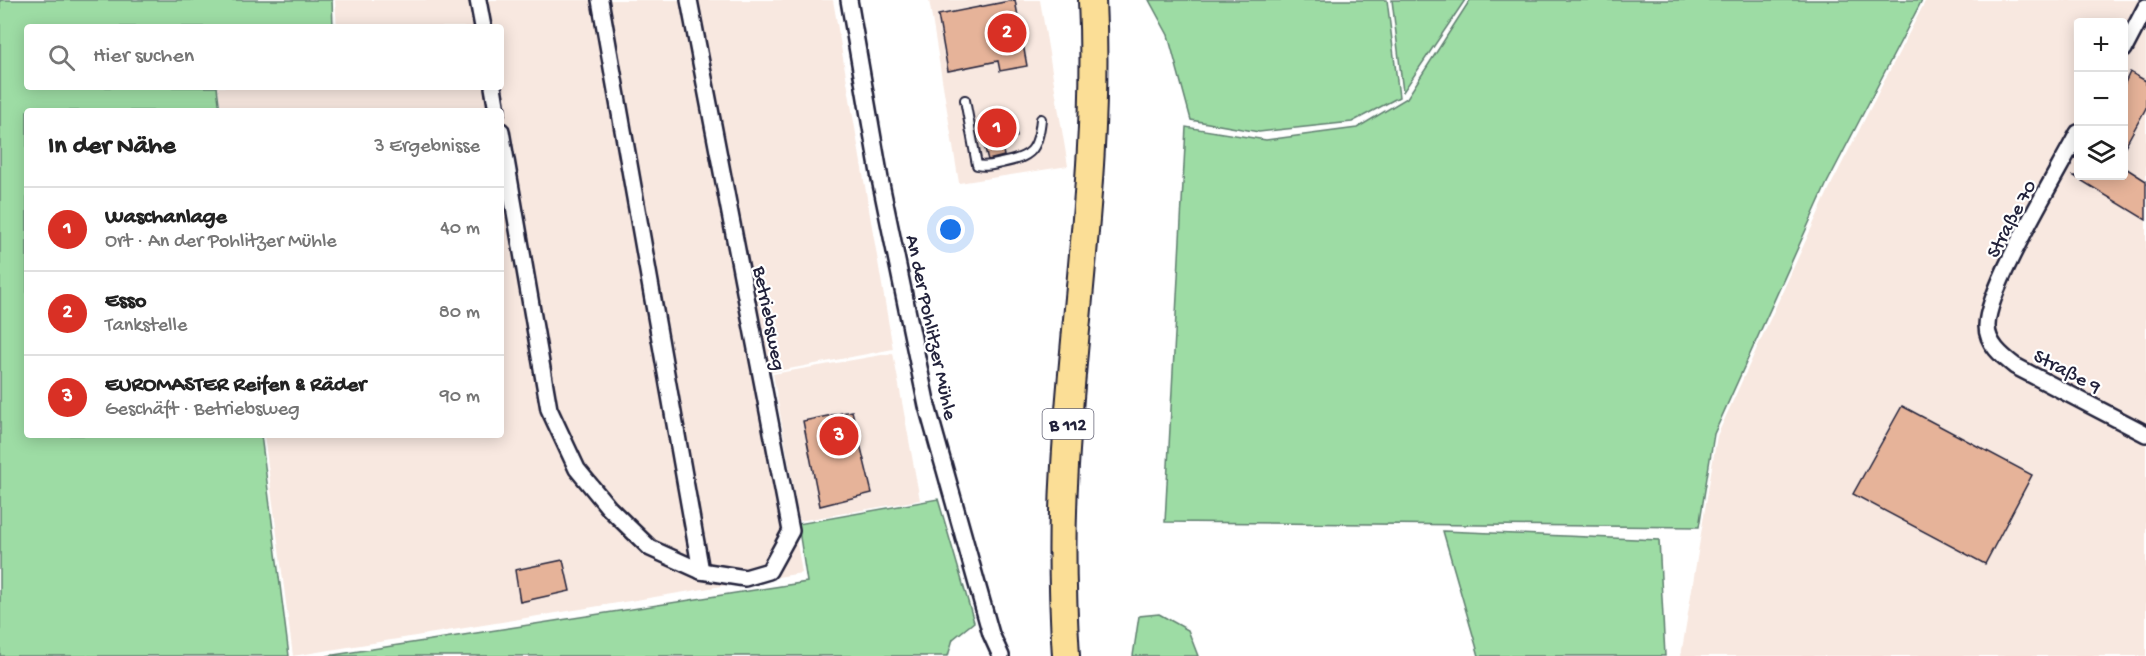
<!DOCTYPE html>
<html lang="de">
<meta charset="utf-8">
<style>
body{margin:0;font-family:"Gochi Hand",sans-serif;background:#f2f2f2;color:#222}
.controls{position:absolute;right:18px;top:18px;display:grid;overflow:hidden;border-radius:6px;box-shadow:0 3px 15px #0003}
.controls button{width:54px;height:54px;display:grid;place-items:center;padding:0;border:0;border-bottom:2px solid #e0e0e0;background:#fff;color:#222;font:30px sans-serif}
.you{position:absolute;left:951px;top:230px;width:21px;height:21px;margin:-15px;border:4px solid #fff;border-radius:50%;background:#1a73e8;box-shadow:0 0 0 9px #1a73e833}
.badge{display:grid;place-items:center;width:39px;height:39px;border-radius:50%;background:#d93025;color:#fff;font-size:20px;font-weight:700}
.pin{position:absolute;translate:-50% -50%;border:3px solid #fff;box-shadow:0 2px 6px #0006}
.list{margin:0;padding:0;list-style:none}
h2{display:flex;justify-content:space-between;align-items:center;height:78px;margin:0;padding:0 24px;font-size:26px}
h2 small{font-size:20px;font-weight:400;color:#767676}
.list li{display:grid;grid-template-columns:39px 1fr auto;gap:18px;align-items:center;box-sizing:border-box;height:84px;padding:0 24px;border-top:2px solid #e0e0e0}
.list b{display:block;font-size:22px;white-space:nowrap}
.list p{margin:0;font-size:20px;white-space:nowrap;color:#767676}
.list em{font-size:20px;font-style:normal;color:#767676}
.icon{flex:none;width:33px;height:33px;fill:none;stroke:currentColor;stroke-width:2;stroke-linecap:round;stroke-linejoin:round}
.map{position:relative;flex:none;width:2146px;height:656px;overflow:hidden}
.search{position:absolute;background:#fff;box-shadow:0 3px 15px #0003;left:24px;top:24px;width:480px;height:66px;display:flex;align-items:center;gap:15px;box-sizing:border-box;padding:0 21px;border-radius:6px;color:#767676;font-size:22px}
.panel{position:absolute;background:#fff;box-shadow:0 3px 15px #0003;left:24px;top:108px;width:480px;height:330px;border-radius:6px}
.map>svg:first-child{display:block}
.built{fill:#f8e8e0;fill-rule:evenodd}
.green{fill:#9ddca4;stroke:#607f70;stroke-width:1.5}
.building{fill:#e6b399;stroke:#22223b;stroke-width:1.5}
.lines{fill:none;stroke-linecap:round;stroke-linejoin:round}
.service-casing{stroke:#22223b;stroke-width:12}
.minor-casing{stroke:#22223b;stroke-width:20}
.primary-casing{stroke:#22223b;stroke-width:30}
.service{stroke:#fff;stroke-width:8}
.minor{stroke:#fff;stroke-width:15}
.primary{stroke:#fbde96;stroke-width:26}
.labels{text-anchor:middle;stroke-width:4.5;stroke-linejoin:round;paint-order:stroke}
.shield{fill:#fff;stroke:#646476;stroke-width:1.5}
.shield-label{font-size:18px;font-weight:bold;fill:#22223b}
.street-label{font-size:20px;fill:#22223b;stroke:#fff}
</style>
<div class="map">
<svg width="2146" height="656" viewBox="0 0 2146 656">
<rect width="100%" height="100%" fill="#fff"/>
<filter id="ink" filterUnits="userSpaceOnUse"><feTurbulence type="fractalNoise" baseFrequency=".0167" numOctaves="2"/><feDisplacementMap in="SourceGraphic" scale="12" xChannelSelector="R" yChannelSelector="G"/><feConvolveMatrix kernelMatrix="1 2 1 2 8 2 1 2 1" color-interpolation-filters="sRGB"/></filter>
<g filter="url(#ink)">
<!-- built -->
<g class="built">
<path d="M335,0h498l60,349 -125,24 34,200 -509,83 -29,-221h237v-324h-280l-3,-24h283v-60h-164z"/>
<path d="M929,0h111l28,166 -109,17z"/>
<path d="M1926,0h220v656h-465l36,-220 115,-253zM2078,22h46v154h-46z"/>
<path d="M893,353l27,147 -121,21 -26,-147z"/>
</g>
<!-- green -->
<g class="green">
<path d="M0,0h332l1,27h-306v60h190l3,24h-193v324h234l28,221h-289z"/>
<path d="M1149,0h238l12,97 -47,25 -93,10 -68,-12 -23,-85z"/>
<path d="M1392,0h73l-62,92z"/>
<path d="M1470,0h452l-95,183 -113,251 -15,93 -534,-5 21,-395 80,13 91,-12 50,-30z"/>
<path d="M938,499l36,123 -21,17 -5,17h-621l480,-74 -9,-58z"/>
<path d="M1443,531l216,9 6,116h-186z"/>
<path d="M1159,614l29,16 10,26h-65l6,-40z"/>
</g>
<!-- building -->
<g class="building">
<path d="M1015,0l12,66 -27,5 -2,-10 -50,10 -10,-56z"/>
<path d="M2130,72l16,9v27l-22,40v-63z"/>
<path d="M1013,118l4,19 -16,3 3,16 -16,4 -9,-35z"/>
<path d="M2124,167l22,14v39l-72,-44h50z"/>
<path d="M1902,406l130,69 -47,89 -132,-70z"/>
<path d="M852,411l20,82 -52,13 -17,-85z"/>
<path d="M563,560l7,31 -50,11 -5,-32z"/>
</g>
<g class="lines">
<defs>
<path id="service" d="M965,100l12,65c9,2 16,0 24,-2 30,-6 37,-12 40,-44"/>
<g id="minor">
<path d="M478,0l5,27"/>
<path d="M600,0l101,571"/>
<path d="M849,0l31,179 47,227 64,228 10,22"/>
<path d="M2124,49l22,-42"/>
<path d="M493,87l4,24"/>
<path d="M501,131l48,278 28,60 32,39 41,40 51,23 44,7 24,-7 22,-40 -102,-531"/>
<path d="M2078,133c-20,39 -91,155 -91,193 0,18 15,30 28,40l131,68"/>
</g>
<path id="primary" d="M1066,656c-4,-63 -5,-127 -1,-190 9,-155 35,-310 27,-466"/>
</defs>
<!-- service casing -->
<use href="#service" class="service-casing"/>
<!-- minor casing -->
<use href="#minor" class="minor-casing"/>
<!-- primary casing -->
<use href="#primary" class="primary-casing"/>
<!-- service -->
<use href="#service" class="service"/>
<!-- minor -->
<use href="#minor" class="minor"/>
<!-- primary -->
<use href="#primary" class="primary"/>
</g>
</g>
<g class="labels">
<!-- shield labels -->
<rect class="shield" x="1042.5" y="409" width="51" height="30" rx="4.5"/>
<g class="shield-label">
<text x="1068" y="430">B 112</text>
</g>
<!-- street labels -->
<g class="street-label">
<text transform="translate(2010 218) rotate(-62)" y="7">Straße 70</text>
<text transform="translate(771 318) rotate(79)" y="7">Betriebsweg</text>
<text transform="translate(933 327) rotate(78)" y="7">An der Pohlitzer Mühle</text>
<text transform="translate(2068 370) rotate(28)" y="7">Straße 9</text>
</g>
</g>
</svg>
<div class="controls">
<button>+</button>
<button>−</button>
<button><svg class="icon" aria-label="layers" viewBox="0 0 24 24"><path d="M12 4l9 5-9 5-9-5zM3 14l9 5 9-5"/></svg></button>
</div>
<div class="you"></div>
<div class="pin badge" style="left:997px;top:128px">1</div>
<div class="pin badge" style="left:1007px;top:33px">2</div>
<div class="pin badge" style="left:839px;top:436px">3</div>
<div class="search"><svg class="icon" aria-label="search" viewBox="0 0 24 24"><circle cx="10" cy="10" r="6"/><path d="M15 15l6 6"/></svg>Hier suchen</div>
<section class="panel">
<h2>In der Nähe<small>3 Ergebnisse</small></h2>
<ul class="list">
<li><span class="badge">1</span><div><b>Waschanlage</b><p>Ort · An der Pohlitzer Mühle</p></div><em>40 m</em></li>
<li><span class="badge">2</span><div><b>Esso</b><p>Tankstelle</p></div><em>80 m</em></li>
<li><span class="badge">3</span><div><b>EUROMASTER Reifen &amp; Räder</b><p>Geschäft · Betriebsweg</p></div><em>90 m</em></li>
</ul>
</section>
</div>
